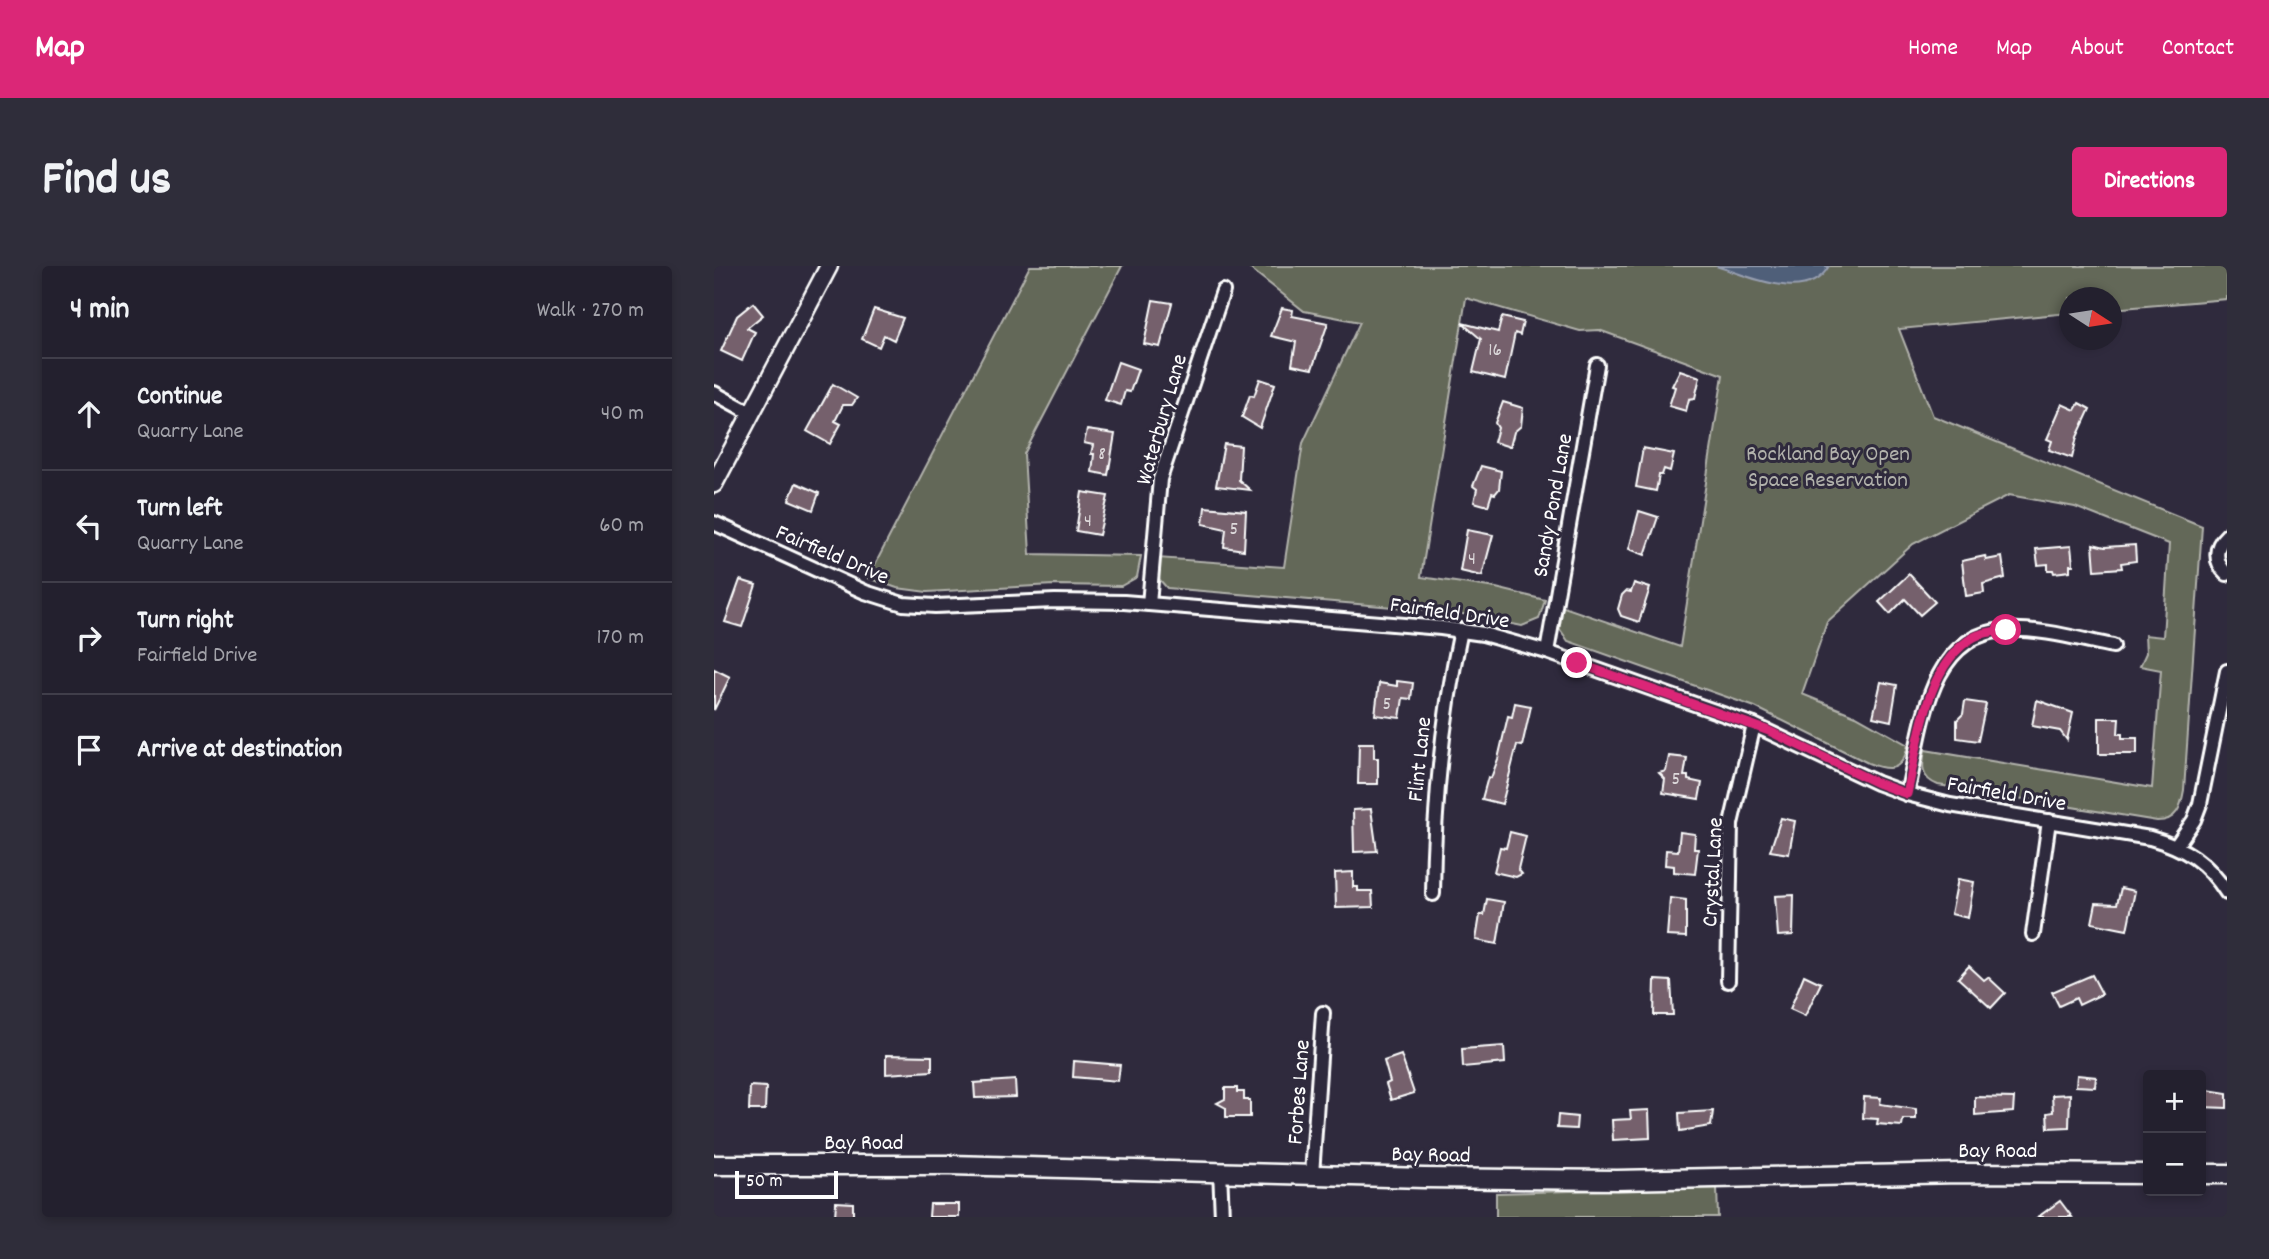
<!DOCTYPE html>
<meta charset="utf-8">
<style>
body{margin:0;font-family:Dekko,sans-serif;background:#2f2d3a;color:#f1f3f6}
.controls{position:absolute;right:21px;bottom:21px;display:grid;overflow:hidden;border-radius:7px;box-shadow:0 4px 10px #0003}
.controls button{width:63px;height:63px;display:grid;place-items:center;padding:0;border:0;border-bottom:2px solid #403e4a;background:#23202e;color:#f1f3f6;font:35px sans-serif}
.compass{position:absolute;left:1345px;top:21px;width:63px;height:63px;border-radius:50%;background:#23202e;box-shadow:0 4px 10px #0003;rotate:102deg}
.scale{position:absolute;left:21px;bottom:18px;width:103px;box-sizing:border-box;padding-left:7px;border:4px solid #fff;border-top:0;font-size:19px;line-height:24px;white-space:nowrap;color:#fff;-webkit-text-stroke:5px #2f2a3d;paint-order:stroke}
.stop{position:absolute;width:21px;height:21px;margin:-16px;border:5px solid #db2777;border-radius:50%;background:#fff}
.stop.end{background:#db2777;border-color:#fff;box-shadow:0 2px 7px #0008}
.list{margin:0;padding:0;list-style:none}
h2{display:flex;justify-content:space-between;align-items:center;height:91px;margin:0;padding:0 28px;font-size:30px}
h2 small{font-size:23px;font-weight:400;color:#a3a3aa}
.list li{display:grid;grid-template-columns:46px 1fr auto;gap:21px;align-items:center;box-sizing:border-box;height:112px;padding:0 28px;border-top:2px solid #403e4a}
.list b{display:block;font-size:26px;white-space:nowrap}
.list p{margin:0;font-size:23px;white-space:nowrap;color:#a3a3aa}
.list em{font-size:23px;font-style:normal;color:#a3a3aa}
.icon{flex:none;width:38px;height:38px;fill:none;stroke:currentColor;stroke-width:2;stroke-linecap:round;stroke-linejoin:round}
.map{position:relative;flex:none;width:1513px;height:951px;overflow:hidden;border-radius:7px}
header{display:flex;align-items:center;gap:42px;box-sizing:border-box;height:98px;padding:0 35px;background:#db2777;color:#fff}
header strong{font-size:33px}
nav{display:flex;gap:38px;margin-inline-start:auto;font-size:24px}
.intro{display:flex;align-items:center;justify-content:space-between;box-sizing:border-box;height:168px;padding:0 42px}
h1{margin:0;font-size:49px}
.button{padding:18px 32px;border-radius:7px;background:#db2777;color:#fff;font-size:24px;font-weight:700}
main{display:flex;gap:42px;padding:0 42px}
aside{flex:1;background:#23202e;border-radius:7px;box-shadow:0 4px 10px #0003}
.map>svg:first-child{display:block}
.green{fill:#646759;stroke:#b2b3ac;stroke-width:2}
.water{fill:#505e79;stroke:#969eaf;stroke-width:2}
.building{fill:#75616c;stroke:#fff;stroke-width:2}
.lines{fill:none;stroke-linecap:round;stroke-linejoin:round}
.minor-casing{stroke:#fff;stroke-width:18}
.tertiary-casing{stroke:#fff;stroke-width:21}
.secondary-casing{stroke:#fff;stroke-width:23}
.minor{stroke:#2f2a3d;stroke-width:12}
.tertiary{stroke:#2f2a3d;stroke-width:16}
.secondary{stroke:#2f2a3d;stroke-width:18}
.route{stroke:#db2777;stroke-width:9}
.labels{text-anchor:middle;stroke-width:6;stroke-linejoin:round;paint-order:stroke}
.number-label{font-size:19px;fill:#dcd8da}
.street-label{font-size:23px;fill:#fff;stroke:#2f2a3d}
.park-label{font-size:23px;fill:#b2b3ac;stroke:#2f2a3d}
</style>
<header>
<strong>Map</strong>
<nav><a>Home</a><a>Map</a><a>About</a><a>Contact</a></nav>
</header>
<div class="intro"><h1>Find us</h1><a class="button">Directions</a></div>
<main>
<aside>
<h2>4 min<small>Walk · 270 m</small></h2>
<ul class="list">
<li><svg class="icon" aria-label="ahead" viewBox="0 0 24 24"><path d="M12 20V5M6 11l6-6 6 6"/></svg><div><b>Continue</b><p>Quarry Lane</p></div><em>40 m</em></li>
<li><svg class="icon" aria-label="left" viewBox="0 0 24 24"><path d="M17 20v-9H6M10 6l-5 5 5 5"/></svg><div><b>Turn left</b><p>Quarry Lane</p></div><em>60 m</em></li>
<li><svg class="icon" aria-label="right" viewBox="0 0 24 24"><path d="M7 20v-9h11M14 6l5 5-5 5"/></svg><div><b>Turn right</b><p>Fairfield Drive</p></div><em>170 m</em></li>
<li><svg class="icon" aria-label="arrive" viewBox="0 0 24 24"><path d="M6 21V4h12l-3 4 3 4H6"/></svg><div><b>Arrive at destination</b></div></li>
</ul>
</aside>
<div class="map">
<svg width="1513" height="951" viewBox="0 0 1513 951">
<rect width="100%" height="100%" fill="#2f2a3d"/>
<filter id="ink" filterUnits="userSpaceOnUse"><feTurbulence type="fractalNoise" baseFrequency=".0143" numOctaves="2"/><feDisplacementMap in="SourceGraphic" scale="14" xChannelSelector="R" yChannelSelector="G"/><feConvolveMatrix kernelMatrix="1 2 1 2 8 2 1 2 1" color-interpolation-filters="sRGB"/></filter>
<g filter="url(#ink)">
<!-- green -->
<g class="green">
<path d="M316,0h92l-98,188 6,100 111,2 -4,21 -16,9 -67,-1 -127,7 -30,-4 -29,-10z"/>
<path d="M533,0h980v33l-115,10v-11h-42l-1,15 -170,16 34,87 269,110 -18,264c-3,17 -7,31 -27,31l-219,-36c-18,-7 -16,-19 -13,-35l227,38 9,-118 -21,-4 6,-13 -1,-18 18,2 6,-93 -94,-37 -66,-12 -96,49 -86,78 -25,72 54,22 52,29c-5,26 -18,27 -40,18l-113,-56 -187,-66 -9,-13 2,-22 119,41 43,-272 -124,-45 -19,1 -114,-33 -45,279 75,11 49,12 -6,19 -17,7 -69,-14 -286,-24 -8,-9 -1,-21 126,9 19,-124 57,-121 -56,-11z"/>
<path d="M1003,921l1,30h-222v-24z"/>
</g>
<!-- water -->
<path class="water" d="M1002,0h113c-22,39 -80,10 -113,0z"/>
<!-- building -->
<g class="building">
<path d="M439,34l19,3 -12,44 -16,-3z"/>
<path d="M39,37l10,12 -16,13 8,4 -13,29 -21,-10 16,-35z"/>
<path d="M568,42l11,2 -1,6 36,7 -16,46 -20,-4 4,-23 -25,-6z"/>
<path d="M160,43l29,9 -9,22 -10,-5 -5,12 -17,-8z"/>
<path d="M788,51l21,5 -3,13 -5,-2 -10,47 -32,-8 8,-33 -19,-16 36,9z"/>
<path d="M404,96l20,7 -8,23 -5,-1 -4,14 -16,-5z"/>
<path d="M966,104l20,7 -5,21 -6,1 -3,12 -17,-5 6,-19 -3,-1z"/>
<path d="M546,113l15,5 -15,44 -18,-11 8,-22 4,1z"/>
<path d="M119,118l24,14 -5,7h-9l-8,16 6,3 -11,20 -23,-13z"/>
<path d="M789,136l20,6 -2,18 -7,6 -4,15 -16,-5 4,-14 -3,-5z"/>
<path d="M1365,137l11,6 -13,28 -5,21 -23,-8 3,-9 -5,-2 15,-35 13,6z"/>
<path d="M373,164l28,4 -7,41 -16,-3 2,-18h-3l2,-9 -9,-2z"/>
<path d="M510,178l17,2 -2,34 11,10 -34,-4z"/>
<path d="M929,182l31,6 -4,17 -6,-2 -2,6h-3l-3,16 -20,-4z"/>
<path d="M767,200l20,5 -2,18 -4,5 -3,-1 -4,13 -14,-4 3,-13 -4,-3z"/>
<path d="M82,217l23,10 -6,17 -24,-10z"/>
<path d="M368,226l26,4 -9,39 -23,-4z"/>
<path d="M491,241l41,4 -2,39 -20,-3 2,-18 -23,-5z"/>
<path d="M925,245l19,6 -13,38 -16,-6z"/>
<path d="M753,264l26,5 -11,41 -22,-5z"/>
<path d="M1379,278l12,3 30,-2 1,16 -15,2 1,5 -27,2z"/>
<path d="M1357,280l2,19h-3v6l-16,2 -1,-3h-5v-6l-10,1 -2,-16z"/>
<path d="M1271,290l1,4 16,-3 3,21 -22,6 1,9 -18,3 -4,-35z"/>
<path d="M1195,308l26,28 -15,13 -15,-16 -15,15 -11,-12z"/>
<path d="M26,314l16,5 -14,42 -17,-5z"/>
<path d="M920,317l16,5 -11,34 -18,-6 -3,-7 4,-14 4,-4 5,1z"/>
<path d="M0,403l16,8 -16,33z"/>
<path d="M683,415l16,2 -2,16 -8,-1 -3,20 -25,-3 4,-32 18,3z"/>
<path d="M1167,416l16,3 -6,36 -18,-4z"/>
<path d="M1323,434l36,13 -6,27 -7,-9 -28,-5z"/>
<path d="M1251,435l21,3 -8,37 -21,-3v-18l6,-6z"/>
<path d="M801,437l16,3 -9,40 -5,-1 -15,59 -20,-5 6,-22 3,1 7,-19 10,-43 4,1z"/>
<path d="M1385,452h20l-1,16h4v4h15v16h-38z"/>
<path d="M645,477h15v15h4v26h-20z"/>
<path d="M955,490l18,2 -3,18h4v4l14,3 -3,16 -36,-6 2,-14 -6,-6 7,-2z"/>
<path d="M657,543l6,42 -23,1 -1,-42z"/>
<path d="M1067,552l14,3 -6,33 -19,-3z"/>
<path d="M796,566l16,4 -8,33 4,5 -6,3 -22,-5 6,-25 6,1z"/>
<path d="M966,566l15,2 -1,15h4l-3,25 -21,-2v-6l-9,-1 1,-15 12,1z"/>
<path d="M639,606v15h5v4h14l1,16 -37,1 -1,-35z"/>
<path d="M1244,613l16,3 -6,36 -17,-4z"/>
<path d="M1407,622l14,3 -8,39 -35,-7 4,-20 21,1z"/>
<path d="M1080,629l-1,40 -15,1 -3,-40z"/>
<path d="M956,632l16,2v37l-19,-1z"/>
<path d="M773,633l17,3 -7,42 -21,-4 4,-25h4z"/>
<path d="M1255,700l15,14 4,-3 17,16 -14,15 -33,-30z"/>
<path d="M1090,709l17,8 -16,33 -15,-7z"/>
<path d="M1378,709l10,19 -23,11 -3,-7 -17,8 -7,-14z"/>
<path d="M941,714l16,1 2,34h-19z"/>
<path d="M790,780l1,17 -42,4 -1,-18z"/>
<path d="M172,789l46,1v15l-46,3z"/>
<path d="M687,789l13,38 -23,7 -5,-16 4,-2 -6,-21z"/>
<path d="M360,795l46,4 -2,16 -45,-4z"/>
<path d="M1363,809l19,2 -1,10 -19,-1z"/>
<path d="M301,814l1,17 -41,1 -1,-15z"/>
<path d="M36,820l16,1 -1,23h-16z"/>
<path d="M511,822h12v4h7v8h6v17h-24v-9l-9,-5 8,-4z"/>
<path d="M1487,823l26,4v15l-26,-1z"/>
<path d="M1356,828l-1,33 -21,1 -1,-15 6,-1 -1,-17z"/>
<path d="M1150,831l17,1 -1,6 36,5v10h-13l-1,7 -25,-2 1,-5 -15,-1z"/>
<path d="M1261,831l39,1 -1,14 -38,3z"/>
<path d="M935,844l1,28 -37,2 -1,-20 19,-1 -1,-8z"/>
<path d="M999,845l-2,15 -31,5 -1,-18z"/>
<path d="M844,849l19,2 -1,12 -19,-1z"/>
<path d="M1346,935l12,16h-34z"/>
<path d="M122,936l17,1v14h-18z"/>
<path d="M216,938h29v13h-30z"/>
</g>
<g class="lines">
<defs>
<g id="minor">
<path d="M0,127l37,20"/>
<path d="M0,257l151,69 38,12 32,2 120,-5 69,1 317,26 42,6 64,18 207,73 123,58 30,11 43,11 200,33c36,10 57,24 77,55"/>
<path d="M1513,269c-13,12 -13,27 0,39"/>
<path d="M435,338l11,-125 63,-188"/>
<path d="M833,386l50,-287"/>
<path d="M1193,528c15,-61 19,-160 99,-164 36,-2 72,9 107,16"/>
<path d="M1462,580l18,-26 6,-16 27,-133"/>
<path d="M719,628c1,-90 9,-176 28,-264"/>
<path d="M1319,668l16,-113"/>
<path d="M1014,715l3,-157 23,-99"/>
<path d="M506,904l2,47"/>
<path d="M598,909l11,-162"/>
</g>
<path id="tertiary" d="M0,218l115,-218"/>
<g id="secondary">
<path d="M0,899h236l474,13 193,2 344,-7 187,1"/>
<path d="M1487,908h26"/>
</g>
</defs>
<!-- minor casing -->
<use href="#minor" class="minor-casing"/>
<!-- tertiary casing -->
<use href="#tertiary" class="tertiary-casing"/>
<!-- secondary casing -->
<use href="#secondary" class="secondary-casing"/>
<!-- minor -->
<use href="#minor" class="minor"/>
<!-- tertiary -->
<use href="#tertiary" class="tertiary"/>
<!-- secondary -->
<use href="#secondary" class="secondary"/>
</g>
</g>
<g class="lines" filter="url(#ink)">
<!-- route -->
<path class="route" d="M863,397l192,68 108,52 30,11c12,-51 18,-130 67,-157 9,-5 22,-6 32,-7"/>
</g>
<g class="labels">
<!-- number labels -->
<g class="number-label">
<text x="781" y="89">16</text>
<text x="388" y="193">8</text>
<text x="374" y="260">4</text>
<text x="520" y="268">5</text>
<text x="758" y="298">4</text>
<text x="673" y="443">5</text>
<text x="962" y="518">5</text>
</g>
<!-- street labels -->
<g class="street-label">
<text transform="translate(446 153) rotate(-74)" y="8">Waterbury Lane</text>
<text transform="translate(837 239) rotate(-80)" y="8">Sandy Pond Lane</text>
<text transform="translate(119 287) rotate(23)" y="8">Fairfield Drive</text>
<text transform="translate(736 345) rotate(8)" y="8">Fairfield Drive</text>
<text transform="translate(704 493) rotate(-84)" y="8">Flint Lane</text>
<text transform="translate(1293 526) rotate(10)" y="8">Fairfield Drive</text>
<text transform="translate(997 606) rotate(-87)" y="8">Crystal Lane</text>
<text transform="translate(583 826) rotate(-86)" y="8">Forbes Lane</text>
<text x="150" y="883">Bay Road</text>
<text x="1284" y="891">Bay Road</text>
<text transform="translate(717 887) rotate(1)" y="8">Bay Road</text>
</g>
<!-- park labels -->
<g class="park-label">
<text x="1114" y="194">Rockland Bay Open<tspan x="1114" dy="26">Space Reservation</tspan></text>
</g>
</g>
</svg>
<div class="controls">
<button>+</button>
<button>−</button>
</div>
<svg class="compass" viewBox="-18 -18 36 36"><path d="M0-13l5 13h-10z" fill="#e53935"/><path d="M0 13l5-13h-10z" fill="#a3a3aa"/></svg>
<div class="scale">50 m</div>
<div class="stop" style="left:1292px;top:364px"></div>
<div class="stop end" style="left:863px;top:397px"></div>
</div>
</main>
